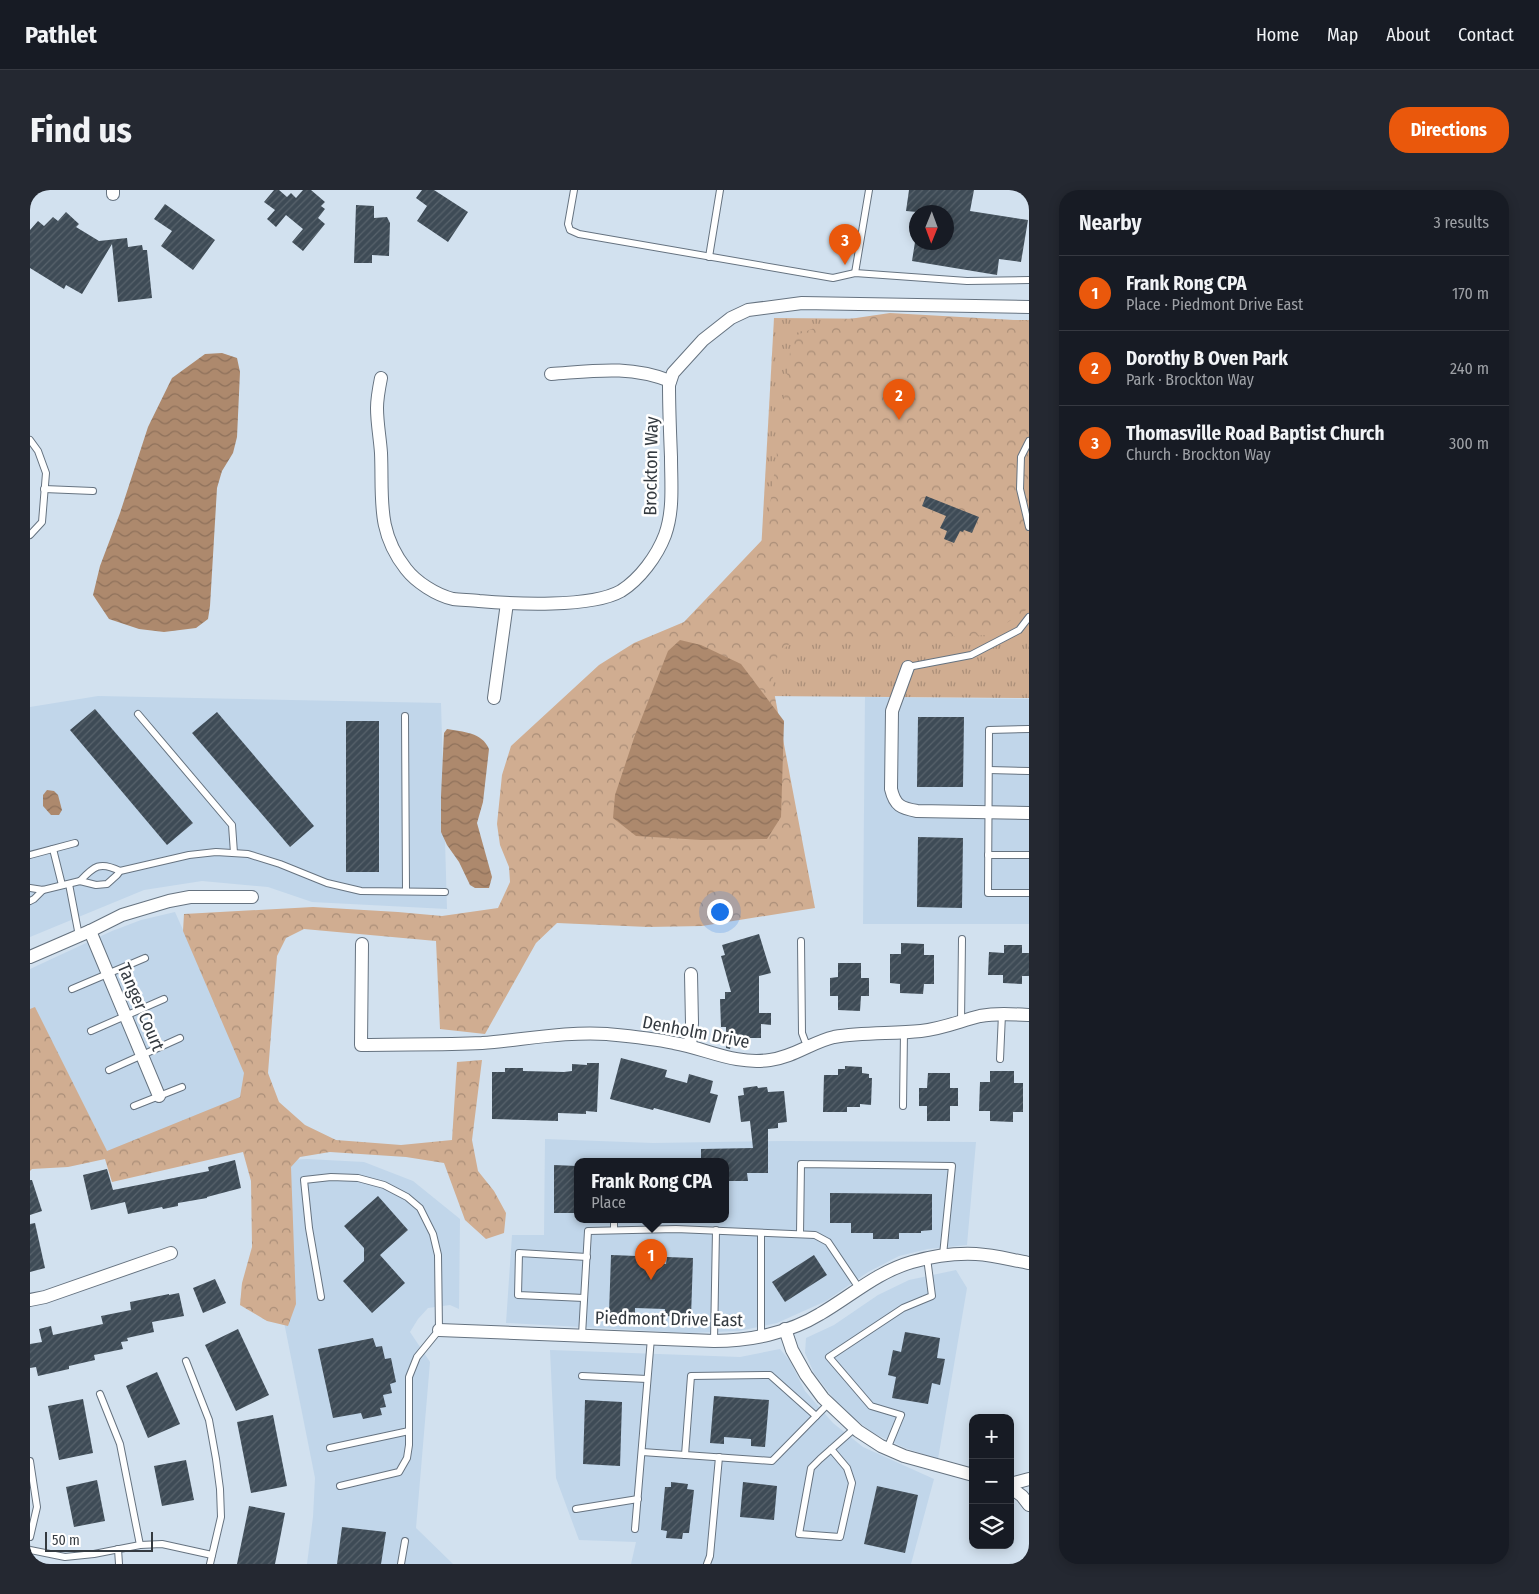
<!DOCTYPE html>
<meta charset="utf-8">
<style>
body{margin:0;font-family:"Fira Sans Condensed",sans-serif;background:#242831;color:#f1f3f6}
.controls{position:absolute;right:15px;bottom:15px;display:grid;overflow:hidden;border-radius:10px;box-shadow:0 2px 12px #0003}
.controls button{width:45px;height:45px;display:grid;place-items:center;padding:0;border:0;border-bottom:1px solid #363941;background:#171b24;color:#f1f3f6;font:25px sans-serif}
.compass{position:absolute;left:879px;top:15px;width:45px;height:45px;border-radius:50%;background:#171b24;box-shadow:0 2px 12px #0003;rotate:181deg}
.scale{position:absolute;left:15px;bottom:12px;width:108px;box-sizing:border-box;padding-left:5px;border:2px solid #343a40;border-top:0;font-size:14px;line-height:18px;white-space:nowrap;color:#343a40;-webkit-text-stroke:4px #fff;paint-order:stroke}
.you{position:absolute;left:689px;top:721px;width:18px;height:18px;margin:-12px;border:4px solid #fff;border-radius:50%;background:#1a73e8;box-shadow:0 0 0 8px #1a73e833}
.badge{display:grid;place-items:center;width:32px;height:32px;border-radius:50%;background:#ea580c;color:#fff;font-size:16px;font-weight:700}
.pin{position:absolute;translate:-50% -41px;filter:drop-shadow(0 1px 2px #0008)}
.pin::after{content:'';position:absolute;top:26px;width:18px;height:15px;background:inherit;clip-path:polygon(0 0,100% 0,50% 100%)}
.popup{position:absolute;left:544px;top:968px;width:155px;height:65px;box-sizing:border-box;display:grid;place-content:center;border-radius:10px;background:#171b24;filter:drop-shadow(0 1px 4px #0005);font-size:16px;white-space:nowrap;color:#9ea1a6}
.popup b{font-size:19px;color:#f1f3f6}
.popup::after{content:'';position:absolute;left:50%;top:100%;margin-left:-10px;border:10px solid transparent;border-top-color:#171b24}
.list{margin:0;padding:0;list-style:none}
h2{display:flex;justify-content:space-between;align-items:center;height:65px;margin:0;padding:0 20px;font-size:21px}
h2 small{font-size:16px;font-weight:400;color:#9ea1a6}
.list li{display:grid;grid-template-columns:32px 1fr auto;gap:15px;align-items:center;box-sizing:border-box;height:75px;padding:0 20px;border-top:1px solid #363941}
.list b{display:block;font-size:19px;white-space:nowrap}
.list p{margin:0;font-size:16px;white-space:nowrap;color:#9ea1a6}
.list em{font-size:16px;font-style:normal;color:#9ea1a6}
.icon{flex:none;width:28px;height:28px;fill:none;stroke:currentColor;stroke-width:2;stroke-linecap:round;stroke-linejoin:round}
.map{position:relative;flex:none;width:999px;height:1374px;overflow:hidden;border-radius:20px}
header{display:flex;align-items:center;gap:30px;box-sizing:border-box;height:70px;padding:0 25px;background:#171b24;border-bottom:1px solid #363941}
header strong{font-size:24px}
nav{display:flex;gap:28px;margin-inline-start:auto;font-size:18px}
.intro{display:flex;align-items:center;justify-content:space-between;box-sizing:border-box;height:120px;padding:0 30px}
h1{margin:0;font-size:35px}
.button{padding:12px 22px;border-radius:20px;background:#ea580c;color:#fff;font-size:18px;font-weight:700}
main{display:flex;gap:30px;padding:0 30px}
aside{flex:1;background:#171b24;border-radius:20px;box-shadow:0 2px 12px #0003}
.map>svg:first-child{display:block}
.built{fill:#c1d6ea;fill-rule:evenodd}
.grass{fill:url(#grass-tufts)}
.forest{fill:url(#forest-crowns)}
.water{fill:url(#water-waves)}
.building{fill:url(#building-hatch)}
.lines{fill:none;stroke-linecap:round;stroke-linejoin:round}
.lane-casing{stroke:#667380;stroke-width:8}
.street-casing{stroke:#667380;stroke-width:14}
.lane{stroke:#fff;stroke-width:6}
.street{stroke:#fff;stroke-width:12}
.labels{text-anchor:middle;stroke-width:5;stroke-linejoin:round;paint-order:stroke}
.street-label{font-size:18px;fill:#343a40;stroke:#fff}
</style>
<header>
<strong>Pathlet</strong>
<nav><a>Home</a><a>Map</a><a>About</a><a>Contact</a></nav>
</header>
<div class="intro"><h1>Find us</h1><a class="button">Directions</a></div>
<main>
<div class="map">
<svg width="999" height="1374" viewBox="0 0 999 1374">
<defs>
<pattern id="grass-tufts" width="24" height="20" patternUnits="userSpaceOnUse" patternTransform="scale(1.25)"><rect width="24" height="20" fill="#d0ad91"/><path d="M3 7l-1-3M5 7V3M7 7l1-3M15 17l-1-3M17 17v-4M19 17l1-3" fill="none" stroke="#aa8e78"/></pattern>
<pattern id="forest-crowns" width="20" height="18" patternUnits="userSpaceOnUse" patternTransform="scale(1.25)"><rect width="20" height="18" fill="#d0ad91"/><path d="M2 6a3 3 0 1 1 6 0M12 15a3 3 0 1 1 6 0" fill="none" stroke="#aa8e78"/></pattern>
<pattern id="water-waves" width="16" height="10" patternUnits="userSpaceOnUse" patternTransform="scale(1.25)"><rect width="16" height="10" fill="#ad896d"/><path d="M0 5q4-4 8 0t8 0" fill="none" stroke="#8e715b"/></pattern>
<pattern id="building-hatch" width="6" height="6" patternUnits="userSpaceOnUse" patternTransform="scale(1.25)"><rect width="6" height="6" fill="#3e4b56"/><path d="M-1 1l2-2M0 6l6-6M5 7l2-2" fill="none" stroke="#58636c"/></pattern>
</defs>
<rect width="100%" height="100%" fill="#d2e1ef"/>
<!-- built -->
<g class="built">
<path d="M68,506l343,7 6,206 -135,-7 -44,-15 -66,-6 -58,9 -114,47v-230z"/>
<path d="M835,507l164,2v225h-166z"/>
<path d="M145,722l84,187 -156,58 -73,-143v-45l82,-38 29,-11z"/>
<path d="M515,949l108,4 132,-2 191,1 -9,103 -39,4 -29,7 -31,16 -42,29 -49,22 -38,8 -49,2 -184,-10 6,-88h32zM547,971h148v58h-148z"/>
<path d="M277,969l57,3 49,19 47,38 -1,90 -9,-4 -22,3 -10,11 -8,13 20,30 -14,166 37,36h-146l6,-47 2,-39 -32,-161 4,-157z"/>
<path d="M926,1080l11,18 -29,171 -33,-11 -32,-15 -32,-25 -27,-35 -9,-20 1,-15 28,-13 44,-30 31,-15z"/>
<path d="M750,1159l10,12 15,30 28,32 30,24 71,32 -23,85h-280l5,-22 -57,-2 -23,-62 -6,-128 190,7z"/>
</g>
<!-- grass -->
<path class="grass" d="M744,128l255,2v378l-276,-2z"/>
<!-- forest -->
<path class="forest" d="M860,123l139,8v287l-40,27 -141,6 -53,-2 -17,15 -6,27 43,227 -113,18 -54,1 -91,-4 -21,20 -51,91 -45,-5 -4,-88 -132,-12 -18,9 -9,18 -9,117 11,29 26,23 31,15 65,5 51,-5 5,-78 25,-2 -10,80 6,31 16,20 12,22 -2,20 -18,6 -21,-19 -21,-57 -38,-6 -76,-5 -30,5 -9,10 5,137 -8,22 -21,-5 -27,-16 2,-22 10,-36 -1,-66 -8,-29 -131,30 -7,-23 -37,8 -36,2 -2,2v-162l5,-2 72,144 133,-54 4,-24 -61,-142 1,-17 129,-7 85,5 44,4 56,-8 12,-26 -1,-15 -9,-22 -3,-21 5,-49 9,-29 88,-81 35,-22 50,-21 82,-86 26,-199 37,-15z"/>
<!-- water -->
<g class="water">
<path d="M192,163l15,5 3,14 -3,65 -4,16 -11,18 -5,17 -7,118 -2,13 -12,9 -32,4 -25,-3 -30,-10 -16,-24 7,-29 20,-53 28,-86 24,-49 33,-24z"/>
<path d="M650,450l21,5 40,19 43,57 -3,96 -14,22 -65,1 -66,-4 -23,-18 2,-23 20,-60 33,-84z"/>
<path d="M417,539c16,3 35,3 42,20l-6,53 -6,21 15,54 -3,11h-14l-5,-3 -11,-23 -12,-17 -6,-13v-36l3,-63z"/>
<path d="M17,600l7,1 4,4 4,15 -3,5h-8l-8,-9v-11z"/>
</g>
<!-- building -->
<g class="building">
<path d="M244,0h5l8,7 4,-4 5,5 7,-8h8l14,12 -4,4 4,3 -7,9 7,6 -22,27 -11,-9 11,-13 -17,-14 -10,12 -9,-8 8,-9 -11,-8z"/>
<path d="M392,0h12l34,22 -20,30 -31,-21 10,-15 -11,-8z"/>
<path d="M879,0h65l-4,21 58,9 -7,42 -22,-3 -2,16 -85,-14 3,-19h31v-30h-29l-11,-1z"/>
<path d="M135,14l50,36 -22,30 -32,-24 11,-15 -18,-12z"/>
<path d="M326,15l18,1v12l13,-1 3,6 -1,33 -17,-1v8h-18z"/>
<path d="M36,22l13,12 -3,3 23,14 28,-3 1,9 14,-2 1,5h4l5,48 -34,4 -6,-58 -30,50 -16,-9 -2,4 -34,-21v-38l8,-9 6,5 9,-9 5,4z"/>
<path d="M896,306l53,21 -7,16 -8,-3 -1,2 -3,-1 -6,12 -10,-4 3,-8 -7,-3 6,-12 -24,-10z"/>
<path d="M65,519l98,114 -26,22 -97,-115z"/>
<path d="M187,522l97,114 -24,21 -98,-114z"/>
<path d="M888,527h46l-1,70h-46z"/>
<rect x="316" y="531" width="33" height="151"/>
<path d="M888,647l45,1 -1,70 -45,-1z"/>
<path d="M729,744l12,39 -12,3v37h12v12l-10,-1v14h-28l-3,11 -4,-1v-21h-5l-1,-28h5v-7h6l-10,-36 4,-1 -3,-10z"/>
<path d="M871,753l23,1v11h10v29h-10l-1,10 -23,-1v-9l-10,-1v-29h11z"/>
<path d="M974,755h18v8h7v23h-7v8l-19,-1v-8h-15l1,-23 15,1z"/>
<path d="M808,773h23v15h8v18h-8l-1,15 -22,-1v-14h-8v-18l8,-1z"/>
<path d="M591,868l46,12 -2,7 22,6 2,-9 24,7 -3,12 8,2 -8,28 -56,-15 -1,2 -43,-11z"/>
<path d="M557,873h12l-2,49 -11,-1v3l-28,-1v8l-66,-2v-47h13v-4h18v3l41,1 8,-1v-7l15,1z"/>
<path d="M815,876l17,1v6l7,1v4h3l-1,27 -11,-1v3h-13v5h-24l1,-37h14v-6h7z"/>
<path d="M960,881h24v12h9v29h-10v10l-23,-1v-10h-11l1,-29h10z"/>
<path d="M898,883h22v15h8v18h-8v15h-23v-15h-8v-18h8z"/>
<path d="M727,896l1,2 9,-1 1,5 16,-1 3,31 -9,1v5l-10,1v44h-21l1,8h-23v-20h-24v-12l52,-1 -3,-27 -9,1 -3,-26 6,-1 -1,-7z"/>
<path d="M205,970l6,28 -34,9v1l-29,5v3l-15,3 -1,-2 -34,7 -3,-12 -34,8 -8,-35 24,-6 6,21 96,-19 -1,-4z"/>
<path d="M524,975l23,1v47h-23z"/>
<path d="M0,990h2l10,31 -12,4z"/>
<path d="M800,1003l102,1v36l-11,1v2h-22v6h-26v-6h-22v-10h-21z"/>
<path d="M348,1006l30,34 -28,25 25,28 -33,30 -29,-32 21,-20v-13l-20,-22z"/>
<path d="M5,1033l10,45 -15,4v-48z"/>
<path d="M581,1065l26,1v7l29,1 1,-7 26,1 -2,59 -27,-1 1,-7 -30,-1v7l-26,-1z"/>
<path d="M784,1065l13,20 -42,27 -13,-20z"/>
<path d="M185,1089l11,24 -23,10 -10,-25z"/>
<path d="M149,1103l5,23 -32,6 2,10 -27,6 1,3 -7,1 2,7 -29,6 1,5 -26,6v3l-31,7 -2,-9 -6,1v-24l12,-2 -3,-13 12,-3 2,9 50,-11 -2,-8 30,-6 -1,-8 39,-8v1z"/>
<path d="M208,1139l31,66 -33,16 -31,-66z"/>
<path d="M875,1142l35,6 -3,20 8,1 -5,26 -8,-2 -4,21 -36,-6 4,-21 -8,-2 5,-25 8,2z"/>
<path d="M343,1148l3,9 6,-1 3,13 6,-1 5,24 -6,2 2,9 -9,2 3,12 -6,1 2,7 -19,4 -2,-6 -28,5 -15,-69z"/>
<path d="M127,1182l23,52 -32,14 -22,-52z"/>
<path d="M684,1206l55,4 -4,47 -14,-1v-7l-27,-2v7l-14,-1z"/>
<path d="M53,1209l10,54 -34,7 -11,-54z"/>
<path d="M555,1210l37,2 -2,64 -37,-2z"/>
<path d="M243,1225l14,71 -36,7 -14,-71z"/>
<path d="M156,1270l8,40 -32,6 -8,-40z"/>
<path d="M67,1290l8,41 -31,6 -8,-40z"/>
<path d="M641,1292l17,2 -1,5 7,1 -5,43h-6l-1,6 -16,-1 1,-7 -6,-1 4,-43h6z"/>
<path d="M713,1292l34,4 -3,34 -34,-3z"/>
<path d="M847,1296l41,9 -13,58 -41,-9z"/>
<path d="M219,1316l36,7 -10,51h-38z"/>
<path d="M312,1337l44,5 -5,32h-44z"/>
</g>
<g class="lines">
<defs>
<g id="lane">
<path d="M544,0l-6,34 2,6 9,4 254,44 22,-5 112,8 62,-1"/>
<path d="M679,67l11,-67"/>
<path d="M825,83l14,-83"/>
<path d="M0,250l8,11 8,22 -4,49 -12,13"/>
<path d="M999,251l-8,16 -1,32 9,38"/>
<path d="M14,299l49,2"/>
<path d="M878,477l63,-12 48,-25 10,-13"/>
<path d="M108,524l94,111 2,28"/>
<path d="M375,526l1,175"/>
<path d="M999,539l-40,1 -1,163h41"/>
<path d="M959,580l40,1"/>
<path d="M23,659l9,36"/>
<path d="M0,665l45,-12"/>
<path d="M958,665h41"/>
<path d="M50,691c14,-15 20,-20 40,-10"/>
<path d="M39,694l10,52"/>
<path d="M0,698l13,2 37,-9 16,4 11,-1 10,-9 3,-4 69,-16 27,-3 32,2 32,10 47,19 34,8 84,1"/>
<path d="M0,711l4,-2 9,-9"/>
<path d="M771,751l1,92 3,8 5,5"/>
<path d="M42,799l73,-31"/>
<path d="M931,832l1,-83"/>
<path d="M61,841l73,-32"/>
<path d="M970,869l2,-45"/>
<path d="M79,880l71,-32"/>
<path d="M104,916l48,-19"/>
<path d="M873,916l1,-74"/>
<path d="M584,1029v11"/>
<path d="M770,1044l1,-70 151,2 -9,89"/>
<path d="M291,1107l-12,-69 -5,-48 27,-3 27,1 26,7 23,12 13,11 13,26 5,21 1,75 -22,27 -8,20v68l-2,13 -8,14 -59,14"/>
<path d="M554,1108l-66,-3 1,-42 68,4"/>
<path d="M552,1145l6,-104 88,-2 139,6 13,7 31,46"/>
<path d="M731,1146v-103"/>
<path d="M684,1151l2,-111"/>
<path d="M156,1171l23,59 7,39 4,30 1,28 -11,47"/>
<path d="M552,1186l65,3"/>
<path d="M70,1204l20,50 20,101"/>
<path d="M300,1258l79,-17"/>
<path d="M801,1259l16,19 5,15 -12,54 -41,-3 12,-66 9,-9 35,-31"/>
<path d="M857,1259l14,-34 -30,-9 -42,-49 74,-49 29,-12 -5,-38"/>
<path d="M612,1262l130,9 57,-58"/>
<path d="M655,1265l6,-79 79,-1 46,41"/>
<path d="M0,1271l7,46 -7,30"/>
<path d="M546,1319l62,-10"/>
<path d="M605,1339l16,-191"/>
<path d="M88,1359l1,15"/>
<path d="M0,1360l35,7 29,-3 46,-9 22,-1 50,11"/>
<path d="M371,1374l4,-23"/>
<path d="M677,1374l3,-8 9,-99"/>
</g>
<g id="street">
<path d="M83,4v-4"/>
<path d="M521,184c43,-3 78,-9 119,7"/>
<path d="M351,188c-2,10 -4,21 -4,30 0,15 3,30 4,45 2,45 -5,78 25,116 10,13 30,26 47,30 8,1 18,1 26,2 35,3 112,7 142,-10 19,-12 36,-35 44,-56 9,-25 6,-52 6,-78 -1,-24 -2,-48 -2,-72l4,-12 30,-33 28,-22 17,-8 54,-7 227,4"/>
<path d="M878,477l-16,44 -1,78c4,17 10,19 26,22l112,2"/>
<path d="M464,508l13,-95"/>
<path d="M60,741l69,165"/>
<path d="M332,754l-1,101c40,-1 81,0 121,-2 40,-3 85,-12 125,-9 22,2 45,4 67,9 34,6 60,22 96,17 24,-3 42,-18 64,-23 29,-5 59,-3 87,-6 21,-2 39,-10 59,-15 16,-3 32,-2 49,-1"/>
<path d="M0,767l60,-26 32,-16 47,-14 21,-4h62"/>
<path d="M660,856l2,-23 -1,-49"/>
<path d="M0,1110l15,-3 126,-44"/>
<path d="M755,1139l7,21 14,25 17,23 35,33 23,15 23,10 69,19"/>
<path d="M409,1140l275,11c36,0 75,-8 106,-27 31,-18 57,-42 92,-52 21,-6 43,-9 64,-8 18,1 36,6 53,9"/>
<path d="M980,1294l19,-5"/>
<path d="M980,1297l12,9 7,9"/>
</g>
</defs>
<!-- lane casing -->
<use href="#lane" class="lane-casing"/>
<!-- street casing -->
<use href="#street" class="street-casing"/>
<!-- lane -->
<use href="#lane" class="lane"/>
<!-- street -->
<use href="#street" class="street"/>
</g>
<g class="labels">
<!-- street labels -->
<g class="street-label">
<text transform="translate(621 276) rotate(-89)" y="6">Brockton Way</text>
<text transform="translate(111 817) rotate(67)" y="6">Tanger Court</text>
<text transform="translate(666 842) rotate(11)" y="6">Denholm Drive</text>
<text transform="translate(639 1129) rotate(1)" y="6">Piedmont Drive East</text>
</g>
</g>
</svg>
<div class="controls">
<button>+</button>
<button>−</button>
<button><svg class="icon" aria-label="layers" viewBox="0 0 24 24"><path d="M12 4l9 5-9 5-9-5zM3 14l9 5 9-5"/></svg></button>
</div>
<svg class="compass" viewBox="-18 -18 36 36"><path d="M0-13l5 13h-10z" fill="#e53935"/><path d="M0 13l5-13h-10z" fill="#9ea1a6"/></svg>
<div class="scale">50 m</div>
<div class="you"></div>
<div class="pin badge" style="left:621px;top:1090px">1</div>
<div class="popup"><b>Frank Rong CPA</b>Place</div>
<div class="pin badge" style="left:869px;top:230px">2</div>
<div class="pin badge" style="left:815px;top:75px">3</div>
</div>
<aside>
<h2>Nearby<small>3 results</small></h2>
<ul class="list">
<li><span class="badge">1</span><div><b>Frank Rong CPA</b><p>Place · Piedmont Drive East</p></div><em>170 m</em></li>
<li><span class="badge">2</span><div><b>Dorothy B Oven Park</b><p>Park · Brockton Way</p></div><em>240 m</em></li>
<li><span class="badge">3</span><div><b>Thomasville Road Baptist Church</b><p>Church · Brockton Way</p></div><em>300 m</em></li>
</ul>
</aside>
</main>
